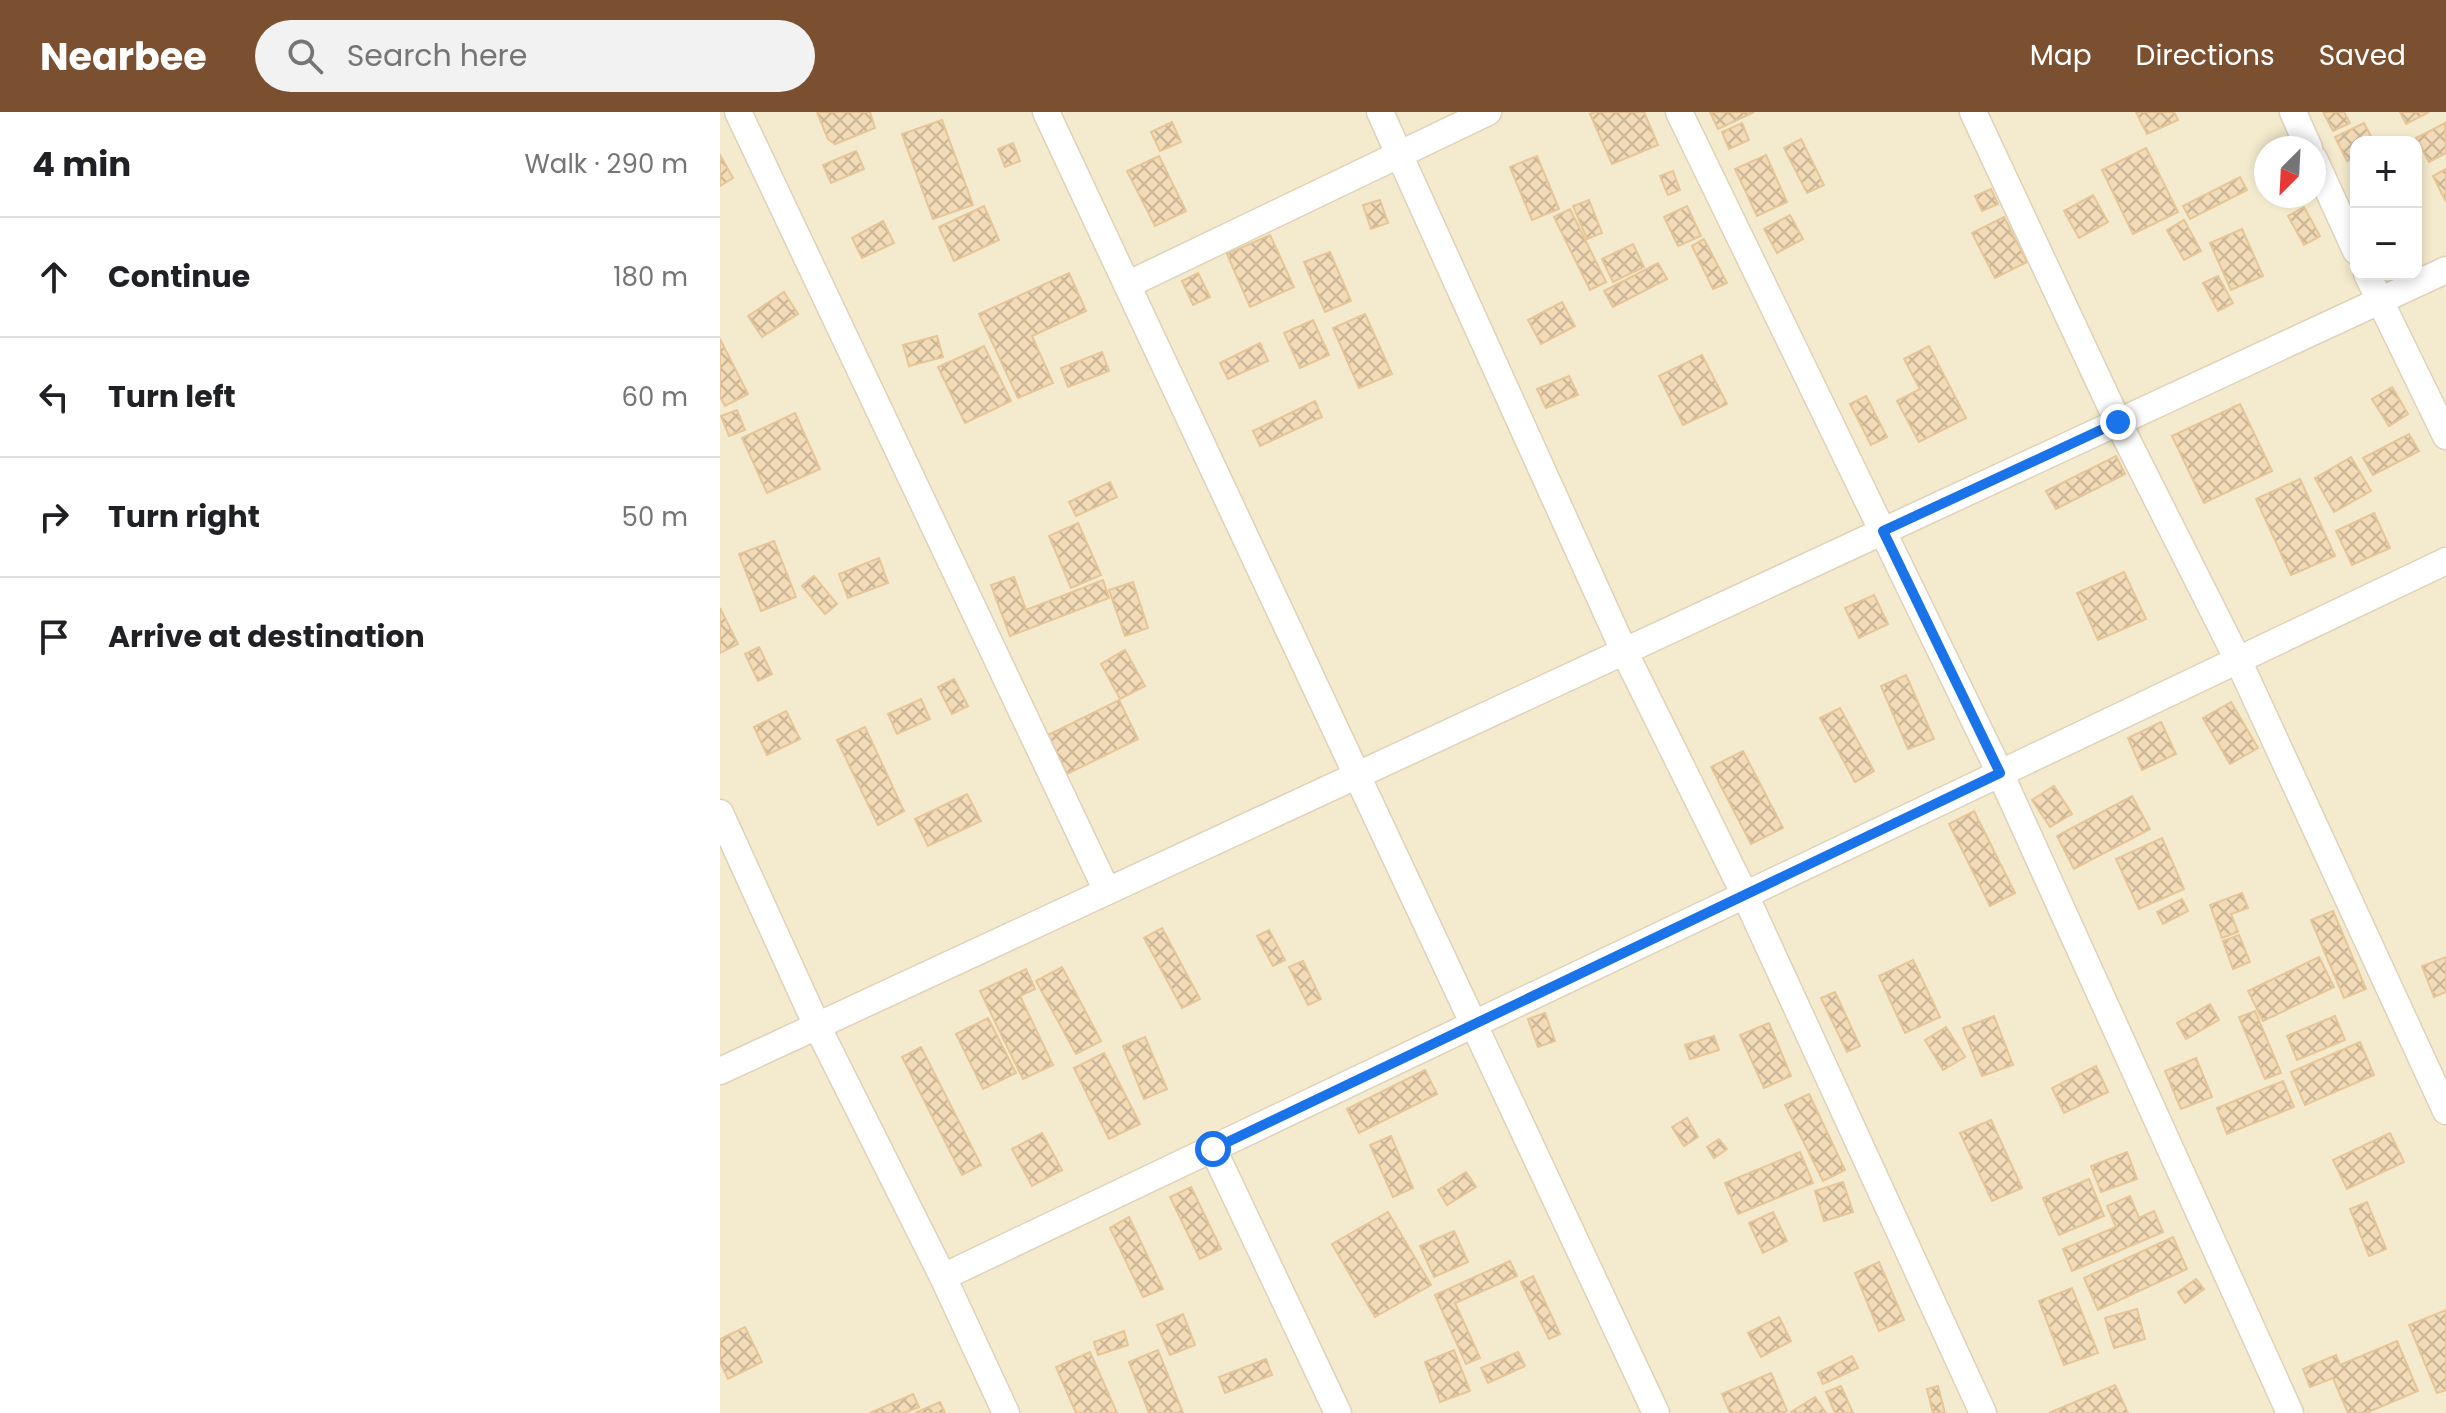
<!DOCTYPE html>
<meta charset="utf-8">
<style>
body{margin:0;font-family:Poppins,sans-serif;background:#f2f2f2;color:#202124}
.controls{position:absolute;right:24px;top:24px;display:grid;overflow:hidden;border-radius:16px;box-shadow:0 4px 12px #0003}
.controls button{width:72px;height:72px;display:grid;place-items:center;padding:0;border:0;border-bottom:2px solid #e0e0e0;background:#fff;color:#202124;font:40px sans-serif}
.compass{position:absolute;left:1534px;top:24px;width:72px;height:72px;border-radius:50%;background:#fff;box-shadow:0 4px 12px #0003;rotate:204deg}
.stop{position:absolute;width:24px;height:24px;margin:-18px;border:6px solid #1a73e8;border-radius:50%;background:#fff}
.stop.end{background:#1a73e8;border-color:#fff;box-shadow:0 2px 8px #0008}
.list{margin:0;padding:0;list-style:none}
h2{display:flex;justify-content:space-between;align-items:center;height:104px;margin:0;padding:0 32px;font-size:34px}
h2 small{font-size:26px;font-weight:400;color:#757577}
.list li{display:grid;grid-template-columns:52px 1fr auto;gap:24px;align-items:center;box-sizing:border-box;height:120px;padding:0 32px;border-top:2px solid #e0e0e0}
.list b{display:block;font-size:30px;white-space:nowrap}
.list em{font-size:26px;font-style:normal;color:#757577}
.icon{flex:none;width:44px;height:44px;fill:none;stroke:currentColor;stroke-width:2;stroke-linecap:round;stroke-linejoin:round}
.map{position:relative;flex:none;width:1726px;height:1301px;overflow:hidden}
header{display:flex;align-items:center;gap:48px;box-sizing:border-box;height:112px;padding:0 40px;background:#7b5031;color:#fff}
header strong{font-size:38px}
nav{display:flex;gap:44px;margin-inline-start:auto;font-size:28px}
.search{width:560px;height:72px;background:#f2f2f2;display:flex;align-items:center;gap:20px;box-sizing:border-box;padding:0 28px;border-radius:44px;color:#757577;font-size:30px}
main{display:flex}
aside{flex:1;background:#fff}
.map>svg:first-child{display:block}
.residential{fill:#f4ebce;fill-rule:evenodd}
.building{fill:url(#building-cross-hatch);stroke:#e6c597;stroke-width:2}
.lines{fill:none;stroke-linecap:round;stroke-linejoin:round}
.minor-casing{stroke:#ded2b9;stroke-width:29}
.minor{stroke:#fff;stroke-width:26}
.route{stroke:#1a73e8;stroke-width:10}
</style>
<header>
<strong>Nearbee</strong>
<div class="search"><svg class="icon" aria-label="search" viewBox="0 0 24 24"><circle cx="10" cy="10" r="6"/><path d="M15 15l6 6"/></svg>Search here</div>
<nav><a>Map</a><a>Directions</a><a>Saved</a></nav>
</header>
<main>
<aside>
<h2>4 min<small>Walk · 290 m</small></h2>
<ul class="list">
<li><svg class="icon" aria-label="ahead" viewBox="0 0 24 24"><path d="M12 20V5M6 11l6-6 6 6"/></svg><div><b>Continue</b></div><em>180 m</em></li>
<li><svg class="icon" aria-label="left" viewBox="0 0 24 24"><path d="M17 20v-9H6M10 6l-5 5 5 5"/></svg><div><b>Turn left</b></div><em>60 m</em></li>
<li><svg class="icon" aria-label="right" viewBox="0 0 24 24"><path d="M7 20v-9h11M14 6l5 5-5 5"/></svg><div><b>Turn right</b></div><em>50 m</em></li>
<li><svg class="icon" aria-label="arrive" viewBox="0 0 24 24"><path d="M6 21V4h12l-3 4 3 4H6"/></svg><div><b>Arrive at destination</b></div></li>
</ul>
</aside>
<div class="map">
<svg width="1726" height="1301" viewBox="0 0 1726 1301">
<defs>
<pattern id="building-cross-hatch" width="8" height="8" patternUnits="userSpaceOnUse" patternTransform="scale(2)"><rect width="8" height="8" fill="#f3dbb7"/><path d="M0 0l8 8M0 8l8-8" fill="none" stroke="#c9b597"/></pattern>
</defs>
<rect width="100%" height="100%" fill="#fdf7e0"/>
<!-- residential -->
<path class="residential" d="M0,0h1726v1301h-1726zM1636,30h60v132h-60zM1546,36h48v48h-48z"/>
<!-- building -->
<g class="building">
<path d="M97,0h53l5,16 -40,16 -7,-5z"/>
<path d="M875,0h49l14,33 -46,19 -22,-50z"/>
<path d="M990,0h44l-36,17z"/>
<path d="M1416,0h38l4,8 -31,14z"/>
<path d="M1603,0h21l6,11 -17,8z"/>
<path d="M1680,0h29l-23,12z"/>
<path d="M222,8l31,85 -40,14 -31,-85z"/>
<path d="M452,10l9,20 -21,9 -9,-19z"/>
<path d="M1022,11l7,17 -20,9 -7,-17z"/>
<path d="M1644,11l10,19h-18v15l-9,4 -12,-24z"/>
<path d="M1725,11l1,30 -17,9 -13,-24z"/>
<path d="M1081,27l23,46 -17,8 -23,-45z"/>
<path d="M293,31l7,18 -15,6 -7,-18z"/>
<path d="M1426,36l32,64 -45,22 -31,-64z"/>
<path d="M136,39l8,18 -33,14 -8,-18z"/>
<path d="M0,43l13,23 -13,8z"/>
<path d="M1046,43l21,47 -30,14 -22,-47z"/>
<path d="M439,44l27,55 -31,15 -28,-55z"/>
<path d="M817,44l22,53 -27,11 -22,-53z"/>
<path d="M1726,57v30l-1,1 -12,-24z"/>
<path d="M953,59l7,19 -12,5 -8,-19z"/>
<path d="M1520,65l7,13 -57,29 -7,-13z"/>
<path d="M1271,77l7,15 -16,7 -7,-15z"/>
<path d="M1373,83l15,27 -29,16 -15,-27z"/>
<path d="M660,88l8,23 -17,6 -8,-24z"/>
<path d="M869,88l13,33 -15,6 -14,-33z"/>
<path d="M264,94l15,34 -45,21 -15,-34z"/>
<path d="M967,94l14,30 -23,10 -14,-29z"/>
<path d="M1584,95l16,29 -16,9 -16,-29z"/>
<path d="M850,97l36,73 -16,8 -36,-73z"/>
<path d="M1070,103l13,24 -26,14 -13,-24z"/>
<path d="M1284,105l23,45 -32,16 -23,-45z"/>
<path d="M1464,108l17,31 -17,9 -17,-30z"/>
<path d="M163,109l11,22 -32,15 -10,-20z"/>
<path d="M1522,117l21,47 -32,14 -21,-47z"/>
<path d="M550,123l24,52 -44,20 -23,-53z"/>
<path d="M984,127l23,44 -14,6 -21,-43z"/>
<path d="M913,132l11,23 -31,15 -11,-23z"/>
<path d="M610,140l21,49 -26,11 -21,-50z"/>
<path d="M938,151l9,16 -54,28 -9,-16z"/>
<path d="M349,161l17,38 -54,25 21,47 -35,15 -39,-84z"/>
<path d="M478,161l12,24 -17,8 -11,-24z"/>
<path d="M1498,164l15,27 -15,8 -15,-28z"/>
<path d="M64,180l14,22 -36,23 -14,-21z"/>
<path d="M842,190l13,24 -34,18 -13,-24z"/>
<path d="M645,202l27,60 -33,14 -26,-60z"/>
<path d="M593,208l16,35 -29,13 -16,-35z"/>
<path d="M217,224l6,21 -34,9 -6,-21z"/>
<path d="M0,227l28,55 -23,12 -5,-9z"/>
<path d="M540,231l8,18 -40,18 -8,-16z"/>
<path d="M264,234l27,55 -46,22 -27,-56z"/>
<path d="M1209,234l37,72 -47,24 -22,-41 23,-12 -16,-30z"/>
<path d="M382,240l7,19 -41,16 -7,-19z"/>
<path d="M982,243l25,49 -44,21 -24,-49z"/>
<path d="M849,264l9,19 -32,13 -9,-19z"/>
<path d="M1672,275l16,27 -19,12 -17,-27z"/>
<path d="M1146,284l21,41 -16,8 -21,-41z"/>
<path d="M595,289l7,16 -62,29 -7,-15z"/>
<path d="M1520,292l32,67 -68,32 -32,-67z"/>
<path d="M17,298l8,20 -16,6 -8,-20z"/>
<path d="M75,301l25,56 -53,24 -25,-55z"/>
<path d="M1689,322l10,17 -46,24 -10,-17z"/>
<path d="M1396,344l9,18 -69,35 -10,-18z"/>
<path d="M1631,345l20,34 -37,21 -19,-34z"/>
<path d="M1580,367l35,77 -44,19 -35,-76z"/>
<path d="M390,370l7,15 -41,19 -7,-14z"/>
<path d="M1654,401l16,35 -38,17 -16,-34z"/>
<path d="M358,411l23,52 -30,13 -22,-52z"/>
<path d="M54,429l22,56 -35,14 -22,-57z"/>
<path d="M159,446l9,25 -40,15 -9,-24z"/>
<path d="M1404,460l22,47 -48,21 -21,-47z"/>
<path d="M94,464l23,28 -12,10 -23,-28z"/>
<path d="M294,465l12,33 77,-30 6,18 -99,38 -19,-51z"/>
<path d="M413,470l15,46 -23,8 -16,-46z"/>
<path d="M1154,483l14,29 -29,14 -14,-30z"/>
<path d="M0,496l18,36 -18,9z"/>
<path d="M39,535l13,27 -14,7 -13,-27z"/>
<path d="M405,538l20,36 -25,13 -19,-35z"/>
<path d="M1186,563l28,64 -26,10 -27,-63z"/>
<path d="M234,567l14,27 -16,8 -14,-27z"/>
<path d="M201,587l9,20 -33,15 -9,-20z"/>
<path d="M399,588l19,39 -71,35 -19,-39z"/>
<path d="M1511,590l27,46 -28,16 -27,-46z"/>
<path d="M1120,596l34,63 -19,11 -35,-64z"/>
<path d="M66,599l14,28 -33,16 -13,-28z"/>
<path d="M1441,610l15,32 -34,16 -14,-32z"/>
<path d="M145,615l39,84 -26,14 -41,-85z"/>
<path d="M1023,639l40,77 -32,16 -40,-77z"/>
<path d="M1334,674l18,28 -22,13 -18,-27z"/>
<path d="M247,682l14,27 -53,25 -13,-27z"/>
<path d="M1412,684l18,33 -76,40 -17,-33z"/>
<path d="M1254,699l41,82 -25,13 -41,-82z"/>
<path d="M1442,726l22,51 -45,20 -23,-50z"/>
<path d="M1522,781l6,15 -17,6 7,18 -16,6 -12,-33z"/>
<path d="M1462,787l6,12 -25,13 -6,-12z"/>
<path d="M1613,799l33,78 -22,9 -33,-78z"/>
<path d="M442,816l38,71 -18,9 -38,-70z"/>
<path d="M549,818l16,30 -12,6 -16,-30z"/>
<path d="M1519,823l11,27 -17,7 -10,-28z"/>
<path d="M1599,845l15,30 -71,34 -15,-30z"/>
<path d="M1726,845v35l-12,5 -12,-31z"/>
<path d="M1193,848l27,57 -35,16 -26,-57z"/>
<path d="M583,849l18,38 -13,6 -19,-38z"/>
<path d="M342,855l39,74 -25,13 -40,-73z"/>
<path d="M306,857l9,20 -15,7 33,69 -30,14 -43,-88z"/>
<path d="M1115,880l25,54 -13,6 -26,-54z"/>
<path d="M1490,892l9,16 -33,19 -9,-16z"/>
<path d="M1535,899l26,62 -16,6 -26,-62z"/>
<path d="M825,901l10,28 -17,6 -10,-28z"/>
<path d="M1274,904l19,49 -31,11 -19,-48z"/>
<path d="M1615,904l10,24 -48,20 -10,-24z"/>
<path d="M268,906l28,55 -33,16 -27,-55z"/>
<path d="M1049,911l22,53 -27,12 -24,-53z"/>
<path d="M1226,915l19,30 -22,13 -18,-30z"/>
<path d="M994,924l5,14 -29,9 -5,-14z"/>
<path d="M425,925l22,52 -23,10 -21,-53z"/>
<path d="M1640,930l14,33 -69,30 -14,-33z"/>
<path d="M201,935l60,118 -19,10 -60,-118z"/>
<path d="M384,941l36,71 -31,15 -35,-71z"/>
<path d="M1476,946l16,39 -31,12 -16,-38z"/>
<path d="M1376,954l12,26 -44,21 -12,-25z"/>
<path d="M705,958l12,24 -78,39 -12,-24z"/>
<path d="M1563,969l11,26 -67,27 -10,-26z"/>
<path d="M1089,982l36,76 -22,11 -38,-76z"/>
<path d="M967,1006l11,19 -14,9 -12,-19z"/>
<path d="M1271,1008l31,68 -30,13 -32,-68z"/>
<path d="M322,1021l20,37 -30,16 -20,-37z"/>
<path d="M1670,1021l14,29 -57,27 -14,-29z"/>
<path d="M671,1024l22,52 -20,9 -23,-52z"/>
<path d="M999,1027l8,10 -13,9 -7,-11z"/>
<path d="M1080,1040l13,31 -75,31 -13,-31z"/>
<path d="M1407,1040l10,27 -36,13 -10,-26z"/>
<path d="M746,1060l10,15 -29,18 -9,-15z"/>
<path d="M1369,1067l15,37 -45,19 -16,-37z"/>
<path d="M1123,1070l10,30 -29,9 -9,-30z"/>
<path d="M471,1075l30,62 -21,10 -30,-62z"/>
<path d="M1410,1084l9,22 15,-7 9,21 -91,39 -9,-22 53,-22 -9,-21z"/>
<path d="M1647,1090l19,47 -17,7 -19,-47z"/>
<path d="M668,1100l43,73 -56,32 -43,-73z"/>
<path d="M1053,1100l14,29 -24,12 -14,-30z"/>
<path d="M409,1105l34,72 -20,8 -33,-69z"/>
<path d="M734,1119l14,31 -34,15 -14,-31z"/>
<path d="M1453,1125l14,32 -89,41 -14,-32z"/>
<path d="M790,1149l7,15 -62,27 25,55 -14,6 -31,-69z"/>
<path d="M1159,1150l25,58 -25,11 -24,-58z"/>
<path d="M813,1164l27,58 -11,5 -28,-57z"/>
<path d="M1476,1167l8,10 -19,14 -7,-11z"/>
<path d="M1352,1176l26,65 -34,12 -25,-64z"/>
<path d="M1417,1197l8,30 -31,9 -9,-30z"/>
<path d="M1726,1198v80l-9,3 -28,-68z"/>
<path d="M463,1202l12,31 -25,10 -13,-30z"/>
<path d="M1059,1205l12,24 -30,16 -13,-24z"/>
<path d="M25,1215l17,35 -34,17 -8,-17v-23z"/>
<path d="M404,1219l4,14 -30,10 -4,-13z"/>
<path d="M1677,1229l21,50 -52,22h-18l-15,-35 -23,9 -7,-18 33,-14 4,10z"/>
<path d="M438,1238l25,63h-34l-20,-51z"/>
<path d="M734,1238l16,41 -30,11 -15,-40z"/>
<path d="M370,1240l27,61h-41l-20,-46z"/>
<path d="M798,1240l7,14 -37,17 -7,-15z"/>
<path d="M1132,1244l6,12 -35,16 -5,-11z"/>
<path d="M546,1247l6,16 -47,18 -6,-16z"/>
<path d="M1051,1261l16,38 -5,2h-52l-8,-19z"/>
<path d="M1395,1273l13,28h-79z"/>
<path d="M1121,1274l12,27h-18l-9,-21z"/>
<path d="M1218,1274l7,27h-12l-6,-24z"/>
<path d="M193,1282l6,13 -15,6h-34z"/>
<path d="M1095,1285l11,16h-34l-1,-1z"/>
<path d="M220,1290l5,11h-30z"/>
</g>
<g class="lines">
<defs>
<g id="minor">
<path d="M18,0l369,779"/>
<path d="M326,0l610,1301"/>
<path d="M660,0l244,539 121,244 238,518"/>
<path d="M959,0l321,661 290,640"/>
<path d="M1253,0l145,310 120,238 208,451"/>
<path d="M1573,0l16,36"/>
<path d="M1594,47l42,92"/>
<path d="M1647,162l79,162"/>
<path d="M407,173l361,-173"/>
<path d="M0,701l97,213 126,251 63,136"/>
<path d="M0,959l1726,-801"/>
<path d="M493,1037l125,264"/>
<path d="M223,1165l1503,-716"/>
</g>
</defs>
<!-- minor casing -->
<use href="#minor" class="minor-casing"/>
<!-- minor -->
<use href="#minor" class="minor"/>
</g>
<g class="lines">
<!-- route -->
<path class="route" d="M493,1037l787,-376 -117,-242 235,-109"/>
</g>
</svg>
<div class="controls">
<button>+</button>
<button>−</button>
</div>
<svg class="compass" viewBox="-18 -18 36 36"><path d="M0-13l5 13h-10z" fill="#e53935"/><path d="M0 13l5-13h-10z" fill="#757577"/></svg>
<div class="stop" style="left:493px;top:1037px"></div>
<div class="stop end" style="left:1398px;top:310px"></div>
</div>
</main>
